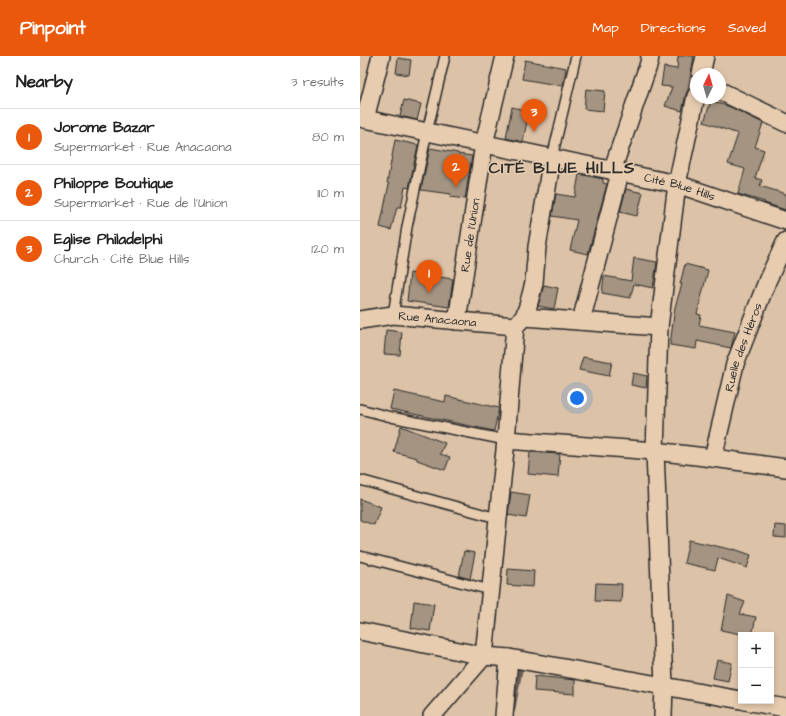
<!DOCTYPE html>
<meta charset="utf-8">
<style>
body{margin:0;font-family:"Architects Daughter",sans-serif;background:#f2f2f2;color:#222}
.controls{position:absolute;right:12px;bottom:12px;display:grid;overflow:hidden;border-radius:0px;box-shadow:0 2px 6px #0003}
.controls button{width:36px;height:36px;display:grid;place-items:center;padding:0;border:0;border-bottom:1px solid #e0e0e0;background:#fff;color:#222;font:20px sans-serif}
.compass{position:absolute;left:330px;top:12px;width:36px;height:36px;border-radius:50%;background:#fff;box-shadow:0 2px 6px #0003;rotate:5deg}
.you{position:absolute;left:217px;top:342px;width:14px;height:14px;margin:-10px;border:3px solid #fff;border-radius:50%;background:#1a73e8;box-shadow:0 0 0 6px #1a73e833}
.badge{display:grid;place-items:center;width:26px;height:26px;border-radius:50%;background:#ea580c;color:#fff;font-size:13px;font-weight:700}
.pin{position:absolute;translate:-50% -33px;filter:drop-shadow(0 1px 2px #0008)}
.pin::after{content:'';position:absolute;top:21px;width:14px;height:12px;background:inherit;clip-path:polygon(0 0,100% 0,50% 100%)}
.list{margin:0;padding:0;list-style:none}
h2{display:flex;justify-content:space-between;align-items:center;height:52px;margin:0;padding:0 16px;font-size:17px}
h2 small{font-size:13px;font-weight:400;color:#767676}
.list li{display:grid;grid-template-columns:26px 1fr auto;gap:12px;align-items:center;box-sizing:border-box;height:56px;padding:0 16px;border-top:1px solid #e0e0e0}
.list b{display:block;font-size:15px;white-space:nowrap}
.list p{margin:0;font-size:13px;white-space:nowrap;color:#767676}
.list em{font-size:13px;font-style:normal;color:#767676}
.map{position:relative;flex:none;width:426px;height:660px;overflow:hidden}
header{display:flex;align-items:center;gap:24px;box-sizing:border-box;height:56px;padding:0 20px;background:#ea580c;color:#fff}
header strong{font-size:19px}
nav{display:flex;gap:22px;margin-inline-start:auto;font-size:14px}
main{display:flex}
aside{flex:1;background:#fff}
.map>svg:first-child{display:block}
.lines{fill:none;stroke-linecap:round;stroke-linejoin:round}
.stream{stroke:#685f56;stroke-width:4.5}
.building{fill:#a49481;stroke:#2b2b2b}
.service-casing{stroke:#2b2b2b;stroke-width:12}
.minor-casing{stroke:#2b2b2b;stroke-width:20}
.service{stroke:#e7ccaf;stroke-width:9}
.minor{stroke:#e7ccaf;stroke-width:17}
.labels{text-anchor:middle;stroke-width:3;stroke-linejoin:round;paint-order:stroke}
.street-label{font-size:12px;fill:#2b2b2b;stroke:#e7ccaf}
.district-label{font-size:16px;font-weight:bold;letter-spacing:1px;fill:#2b2b2b;stroke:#e7ccaf}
</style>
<header>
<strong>Pinpoint</strong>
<nav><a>Map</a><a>Directions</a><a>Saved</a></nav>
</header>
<main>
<aside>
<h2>Nearby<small>3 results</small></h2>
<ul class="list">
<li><span class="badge">1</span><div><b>Jorome Bazar</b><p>Supermarket · Rue Anacaona</p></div><em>80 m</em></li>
<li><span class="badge">2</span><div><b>Philoppe Boutique</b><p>Supermarket · Rue de l'Union</p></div><em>110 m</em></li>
<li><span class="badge">3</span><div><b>Eglise Philadelphi</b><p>Church · Cité Blue Hills</p></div><em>120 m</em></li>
</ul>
</aside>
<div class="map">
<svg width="426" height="660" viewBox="0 0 426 660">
<rect width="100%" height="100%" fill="#dcc2a7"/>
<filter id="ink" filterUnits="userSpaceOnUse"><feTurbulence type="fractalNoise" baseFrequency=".025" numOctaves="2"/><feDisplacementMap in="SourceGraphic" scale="8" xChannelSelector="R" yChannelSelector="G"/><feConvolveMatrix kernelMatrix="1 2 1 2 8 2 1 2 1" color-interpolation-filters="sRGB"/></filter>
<g filter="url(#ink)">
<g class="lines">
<!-- stream -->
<path class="stream" d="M153,654l8,-44"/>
</g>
<!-- building -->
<g class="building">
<path d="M318,0h16l-6,34 -2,4 -4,17 -17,-5 7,-19 -11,-1 3,-19 13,2z"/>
<path d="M38,2l13,2 -2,15 -13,-2z"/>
<path d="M165,4l41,8 -3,18 -41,-7z"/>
<path d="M226,33l19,2 -2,20 -19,-2z"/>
<path d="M44,44l17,4 -4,16 -17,-4z"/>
<path d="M351,45l19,6 33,16 -8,24 9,3 -9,28 7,2 -2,6 26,8v16l-22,-7 1,-1 -27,-8 7,-25 -17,-5 10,-30 -34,-12z"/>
<path d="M152,51l17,4 -6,31 -17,-4z"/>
<path d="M35,84l23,5 -9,43 -4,-1 -4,20h-4l-6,23 -11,-3 9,-43 -2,-1z"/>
<path d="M70,92l28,5v1l14,2 -7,43 -15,-2 1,-3 -30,-4z"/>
<path d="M219,118l24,5v4l4,1 -19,70 -18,-4 7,-30 -25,-4 4,-22 19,3z"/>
<path d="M266,133l17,4 -6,23 -17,-4z"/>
<path d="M274,202l23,4 -4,26 -19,-4 -4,14 -28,-5 2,-17 27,5z"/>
<path d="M325,208l23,6 -11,44 4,1 -2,10 36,7 -4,16 -34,-7 -1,8 -26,-4 5,-38 7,-23h-2z"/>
<path d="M50,217l43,6 -4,28 -42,-6z"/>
<path d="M184,229l14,3 -4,21 -16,-3z"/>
<path d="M26,274l16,2 -2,23 -16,-1z"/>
<path d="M223,301l29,5 -3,14 -30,-6z"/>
<path d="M273,317l14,3 -1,12 -15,-3z"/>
<path d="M34,335l51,11 1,-6 53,12 -5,23 -104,-22z"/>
<path d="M41,370l44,17 -5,11 10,3 -5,13 -28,-10v-2l-23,-6z"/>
<path d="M170,396l30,2 -2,23 -30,-3z"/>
<path d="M151,436l19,3 -4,23 -18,-3z"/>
<path d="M0,443l21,8 -7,18 -14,-5z"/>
<path d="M415,469l11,1v12l-12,-1z"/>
<path d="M329,484l45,10v-1l17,6 -4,13 -29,-10 -3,12 -31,-7z"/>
<path d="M104,495l11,2 -5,26 -11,-3z"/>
<path d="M148,513l26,2 -1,16 -26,-2z"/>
<path d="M236,527l26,1 -1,18 -26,-1z"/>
<path d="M368,540l17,6 -5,12 16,3 -4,18h-7l-24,-5z"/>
<path d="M54,545l20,3 -4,27 -19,-3z"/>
<path d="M357,604l15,3 -4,18 -15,-3z"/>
<path d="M175,620l40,4v14l-41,-3z"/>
</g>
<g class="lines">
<defs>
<g id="service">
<path d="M192,102l24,-102"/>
<path d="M33,259l14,-88 20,-95 18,-76"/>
<path d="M0,353l31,8 115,23"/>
<path d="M0,424l137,38"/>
<path d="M0,500l130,34"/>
</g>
<g id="minor">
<path d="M341,18l4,-18"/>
<path d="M360,35l66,32"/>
<path id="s1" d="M0,62l317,66 109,37"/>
<path d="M5,63l16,-63"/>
<path d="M252,115l37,-108 1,-7"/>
<path d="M164,261l135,10"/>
<path id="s2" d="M0,264l33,-5 122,11"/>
<path id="s3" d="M97,265l27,-177 21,-88"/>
<path d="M221,265l39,-148"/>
<path d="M146,384l149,11 58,7 73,10"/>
<path id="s4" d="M353,402l22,-94 33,-85 18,-38"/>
<path d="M0,575l124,25 25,2 232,42"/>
<path d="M385,645l41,7"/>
<path d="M72,660l52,-60 22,-216 9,-114 9,-9 4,-11 6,-23 3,-36 15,-89"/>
<path d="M144,660l5,-58"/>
<path d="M303,660l1,-30 -9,-235 4,-124 18,-143 19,-88"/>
</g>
</defs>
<!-- service casing -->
<use href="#service" class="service-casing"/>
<!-- minor casing -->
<use href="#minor" class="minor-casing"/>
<!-- service -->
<use href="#service" class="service"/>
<!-- minor -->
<use href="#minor" class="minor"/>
</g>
</g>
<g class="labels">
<!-- street labels -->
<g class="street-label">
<text dy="4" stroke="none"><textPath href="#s1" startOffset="327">Cité Blue Hills</textPath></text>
<text dy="4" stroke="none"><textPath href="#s3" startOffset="87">Rue de l'Union</textPath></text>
<text dy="4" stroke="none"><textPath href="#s2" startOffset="78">Rue Anacaona</textPath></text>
<text dy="4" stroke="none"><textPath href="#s4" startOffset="115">Ruelle des Héros</textPath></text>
</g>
<!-- district labels -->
<g class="district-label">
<text x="202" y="117">CITÉ BLUE HILLS</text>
</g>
</g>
</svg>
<div class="controls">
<button>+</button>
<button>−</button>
</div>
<svg class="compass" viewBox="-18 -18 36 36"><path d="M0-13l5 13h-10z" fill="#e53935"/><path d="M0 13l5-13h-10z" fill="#767676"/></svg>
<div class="you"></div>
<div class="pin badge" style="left:69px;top:237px">1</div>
<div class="pin badge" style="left:96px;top:131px">2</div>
<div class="pin badge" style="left:174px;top:76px">3</div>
</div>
</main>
